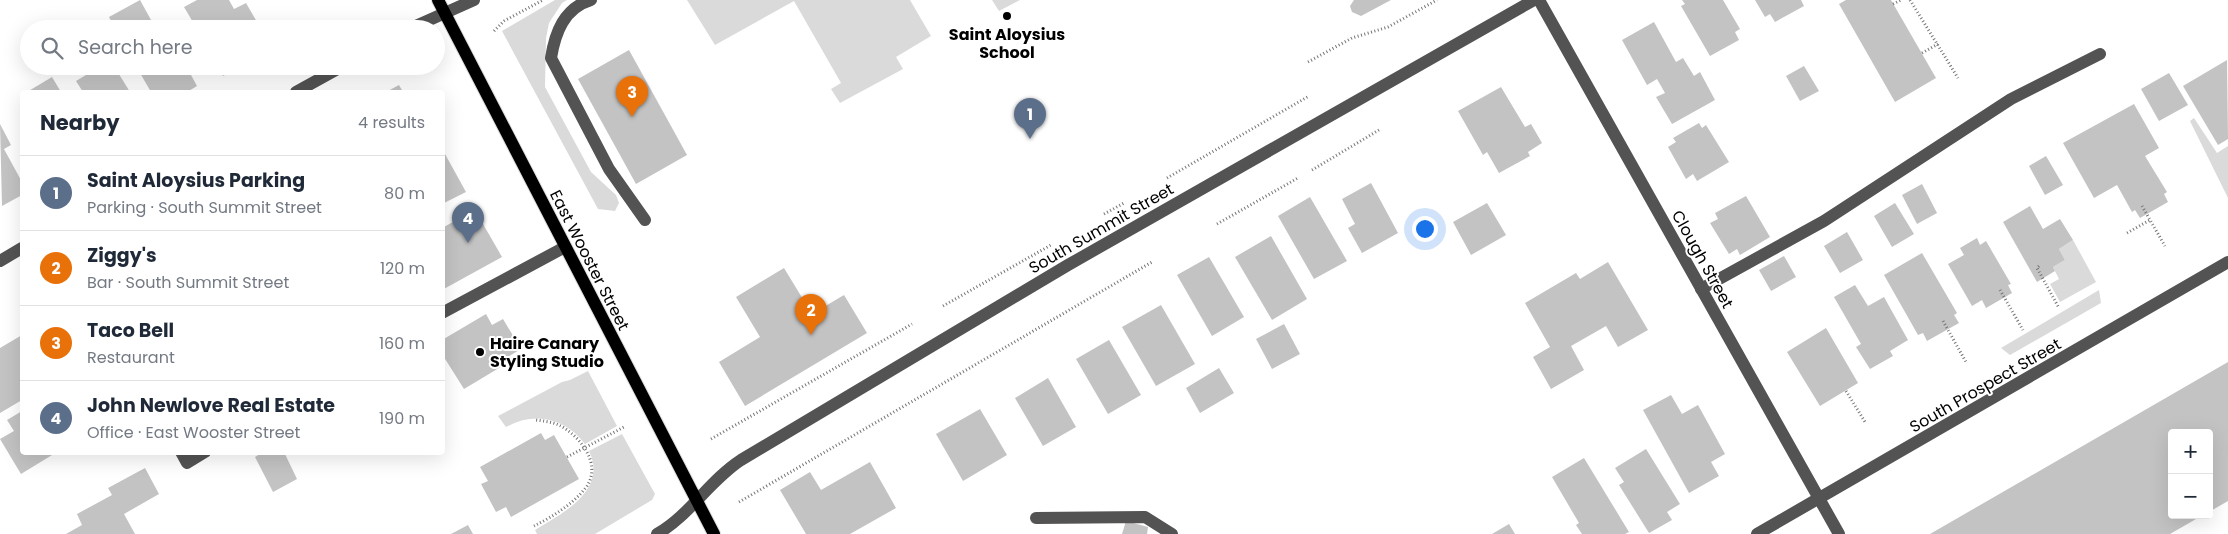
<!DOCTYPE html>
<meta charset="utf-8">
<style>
body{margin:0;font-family:Poppins,sans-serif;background:#f2f2f3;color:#1f2937}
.controls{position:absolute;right:15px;bottom:15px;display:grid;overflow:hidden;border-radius:5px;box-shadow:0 5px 20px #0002}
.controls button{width:45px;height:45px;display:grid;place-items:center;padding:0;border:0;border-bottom:1px solid #e0e1e3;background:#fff;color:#1f2937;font:25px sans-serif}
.you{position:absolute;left:1424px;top:228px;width:18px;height:18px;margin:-12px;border:4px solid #fff;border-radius:50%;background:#1a73e8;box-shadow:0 0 0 8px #1a73e833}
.badge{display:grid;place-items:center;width:32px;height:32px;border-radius:50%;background:#000;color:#fff;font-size:16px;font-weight:700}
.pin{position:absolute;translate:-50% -41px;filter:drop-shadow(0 1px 2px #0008)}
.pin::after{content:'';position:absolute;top:26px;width:18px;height:15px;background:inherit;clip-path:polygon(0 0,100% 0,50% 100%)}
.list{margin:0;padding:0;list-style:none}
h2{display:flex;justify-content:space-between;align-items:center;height:65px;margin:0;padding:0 20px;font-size:21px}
h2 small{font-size:16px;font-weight:400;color:#747a83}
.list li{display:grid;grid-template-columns:32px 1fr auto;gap:15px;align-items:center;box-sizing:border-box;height:75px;padding:0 20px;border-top:1px solid #e0e1e3}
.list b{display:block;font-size:19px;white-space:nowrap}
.list p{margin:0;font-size:16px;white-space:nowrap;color:#747a83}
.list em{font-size:16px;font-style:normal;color:#747a83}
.icon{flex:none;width:28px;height:28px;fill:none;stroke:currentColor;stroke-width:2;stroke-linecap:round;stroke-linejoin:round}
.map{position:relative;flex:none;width:2228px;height:534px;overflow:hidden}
.search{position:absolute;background:#fff;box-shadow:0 5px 20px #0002;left:20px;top:20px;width:425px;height:55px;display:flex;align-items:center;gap:12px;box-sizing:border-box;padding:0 18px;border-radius:28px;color:#747a83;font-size:19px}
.panel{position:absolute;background:#fff;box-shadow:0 5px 20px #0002;left:20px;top:90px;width:425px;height:365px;border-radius:5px}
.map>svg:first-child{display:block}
.green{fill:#dadada}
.building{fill:#c3c3c3}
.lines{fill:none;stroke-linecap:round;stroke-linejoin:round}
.major-casing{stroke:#dbdbdb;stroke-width:14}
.path{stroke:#757575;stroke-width:3;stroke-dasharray:1 2.5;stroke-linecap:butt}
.minor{stroke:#535353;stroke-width:12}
.major{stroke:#000;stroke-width:12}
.poi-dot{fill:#000;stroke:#fff;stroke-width:2}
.labels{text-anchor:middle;stroke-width:4;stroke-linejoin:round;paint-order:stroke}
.poi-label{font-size:16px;font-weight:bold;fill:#000;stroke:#fff}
.street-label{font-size:16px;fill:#000;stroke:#fff}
</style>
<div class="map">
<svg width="2228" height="534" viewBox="0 0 2228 534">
<rect width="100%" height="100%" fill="#fff"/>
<!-- green -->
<g class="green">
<path d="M555,0h12l-5,3 -13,20 -3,15 -1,49 46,85 25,23 3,8 -4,8 -17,-2 -96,-178z"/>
<path d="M687,0h223l21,36 -35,21 7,12 -63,34 -9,-14 10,-6 -47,-82 -79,44z"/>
<path d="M992,0h28l-21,11z"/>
<path d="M2194,118l23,35 11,-7v52l-38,-77z"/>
<path d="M2073,240l23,42 -36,20 -10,-18 9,-5 -6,-12 12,-7 -6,-11z"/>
<path d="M2099,290l2,13 -91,52 -9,-7z"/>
<path d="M588,371l29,55 -32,18c-19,-26 -51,-33 -79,-17l-8,-11 64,-34 8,-2z"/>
<path d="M622,434l33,60 -3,6 -57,34h-58l-2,-4c28,-17 73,-40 54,-79z"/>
</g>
<!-- building -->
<g class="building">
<path d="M140,0l16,29h-41l-6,-12z"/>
<path d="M197,0h32l5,9 12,-6 15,26h-64l-13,-22z"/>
<path d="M1354,0h37l-30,16 -9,-4 -2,-6z"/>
<path d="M1682,0h41l17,29 -5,3 4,8 -29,16 -29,-50 4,-2z"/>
<path d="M1755,0h46l3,6 -29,16 -5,-8 -5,3z"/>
<path d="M1846,0h45l45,78 -41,24 -56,-98z"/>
<path d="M1654,22l22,40 7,-4 11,18 6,-4 15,28 -43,24 -16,-27 9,-4 -8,-14 -10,6 -25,-45z"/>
<path d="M629,50l58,105 -51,29 -58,-105z"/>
<path d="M2227,60l1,79 -10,6 -35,-59z"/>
<path d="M101,66h13l16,26h-47l-7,-11z"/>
<path d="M136,66h50l11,20 -10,6h-36z"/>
<path d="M218,66h22l-17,10z"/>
<path d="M1804,66l15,25 -19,10 -14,-25z"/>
<path d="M2169,73l19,32 -29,16 -18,-32z"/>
<path d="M52,77l9,15h-34z"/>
<path d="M399,85l4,7h-17z"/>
<path d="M1501,87l24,40 6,-3 11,19 -14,9 2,4 -31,17 -12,-21 -4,3 -25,-44z"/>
<path d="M2134,104l25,44 -14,8 22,36 -3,2 4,8 -28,16 -5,-8 -3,2 -15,-27 -23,13 -31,-55z"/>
<path d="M1699,123l3,5 4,-3 23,37 -32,19 -4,-7 -7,5 -18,-32 8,-5 -3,-4z"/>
<path d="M0,124l11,21 -7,4 18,33v13l-20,11z"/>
<path d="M445,154l21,38 -24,12v-48z"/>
<path d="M2046,156l17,29 -18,10 -16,-29z"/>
<path d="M1371,183l27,50 -36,20 -14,-25 7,-4 -13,-25z"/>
<path d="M1922,184l15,29 -20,11 -15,-29z"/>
<path d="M1746,196l24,41 -30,18 -3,-6 -8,5 -19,-31 8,-4 -3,-6z"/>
<path d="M1310,197l37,64 -33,18 -36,-63z"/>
<path d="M1487,203l19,32 -35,20 -18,-33z"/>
<path d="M1895,203l19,31 -22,13 -18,-31z"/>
<path d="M2030,206l13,23 17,-10 13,21 -14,9 6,11 -12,7 2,4 -18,11 -34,-60z"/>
<path d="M475,210l27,47 -60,33v-62z"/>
<path d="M1847,232l16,28 -23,13 -16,-27z"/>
<path d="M1271,236l36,63 -35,21 -37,-63z"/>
<path d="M1977,238l3,7 6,-4 25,43 -3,1 4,8 -26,15 -4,-8 -10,6 -24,-42 16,-9 -4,-7z"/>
<path d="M1922,253l35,60 -3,2 5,8 -32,18 -4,-8 -5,2 -34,-60z"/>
<path d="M1784,256l12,21 -25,14 -12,-21z"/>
<path d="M1209,257l35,60 -32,19 -35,-61z"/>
<path d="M1608,262l40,68 -30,17 -12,-21 -35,20 13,24 -33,19 -18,-32 17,-10 -25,-44 51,-30 4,6z"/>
<path d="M784,268l28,46 32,-19 23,38 -122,73 -26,-44 41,-25 -24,-40z"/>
<path d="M1855,285l13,21 16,-9 24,43 -18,11 3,5 -23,13 -14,-22 5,-3 -27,-47z"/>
<path d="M1161,305l34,59 -39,22 -34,-59z"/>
<path d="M486,314l6,11 11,-6 18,30 -15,9 3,4 -45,27 -22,-35v-14z"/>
<path d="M1284,324l16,30 -28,15 -16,-30z"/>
<path d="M1826,328l32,55 -38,23 -33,-54z"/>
<path d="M22,335v65l-22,13v-65z"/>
<path d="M1109,340l32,55 -33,19 -32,-55z"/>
<path d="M2228,362v139l-19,11v-79h-37v82h31l-33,19h-240z"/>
<path d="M1219,368l15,25 -34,20 -14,-25z"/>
<path d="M1048,378l28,49 -33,19 -28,-48z"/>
<path d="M1671,395l11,19 16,-9 27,49 -14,8 8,14 -30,17 -46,-83z"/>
<path d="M980,409l27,46 -44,26 -27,-47z"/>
<path d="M22,411v41h35l-36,22 -21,-35 14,-8 -7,-11z"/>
<path d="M541,433l4,7 9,-5 25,44 -68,38 -5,-10 -10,5 -15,-28 7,-3 -8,-14z"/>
<path d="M1646,449l34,55 -13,8 5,8 -23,13 -30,-48 5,-3 -9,-14z"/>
<path d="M263,452h21l13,27 -24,13 -18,-35z"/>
<path d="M1584,458l45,74 -4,2h-43l-6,-9 3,-2 -27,-46z"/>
<path d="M870,462l26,46 -46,26h-44l-26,-44 30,-18 11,18z"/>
<path d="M145,468l14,26 -35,20 11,20h-69l16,-9 -5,-11 35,-19 -4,-7z"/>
<path d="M1126,521l22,6 -1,7h-25z"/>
<path d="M1509,524l6,10h-23z"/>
<path d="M468,525l5,9h-22z"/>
</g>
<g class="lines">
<defs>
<path id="major" d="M438,0l276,534"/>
</defs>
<!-- major casing -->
<use href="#major" class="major-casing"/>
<!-- path -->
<g class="path">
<path d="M1910,0l48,78"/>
<path d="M1893,4l8,-4"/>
<path d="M494,31l10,-10 39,-21"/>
<path d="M1922,53l16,-9"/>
<path d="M1308,62l44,-24 36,-11 49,-27"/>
<path d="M1312,170l67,-40"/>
<path d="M1167,178l142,-82"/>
<path d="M2142,206l23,40"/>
<path d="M1104,214l20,-11"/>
<path d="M1217,224l81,-46"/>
<path d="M2127,233l23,-13"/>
<path d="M2039,266l-2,2 22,40"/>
<path d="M2000,290l23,40"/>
<path d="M943,306l108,-61"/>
<path d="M1943,321l23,41"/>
<path d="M1846,391l19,31"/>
<path d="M711,439l201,-115"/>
<path d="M567,457l57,-30"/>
<path d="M739,502l413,-240"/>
<path d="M534,526c18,-9 41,-23 53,-40 15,-23 -8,-51 -28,-61 -7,-3 -15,-4 -23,-5"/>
</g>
<!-- minor -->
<g class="minor">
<path d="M591,0c-27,8 -36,33 -40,58l58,111 36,51"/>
<path d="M1539,0l300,534"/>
<path d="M409,29l65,-29"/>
<path d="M296,92l47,-26"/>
<path d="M0,261l22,-13"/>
<path d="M1701,289l123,-68 187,-122 89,-45"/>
<path d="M442,313l123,-66"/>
<path d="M181,452l6,11 18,-11"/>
<path d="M1036,518l109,-1 27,17"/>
<path d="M657,534c33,-19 52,-53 84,-74l327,-195 466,-265"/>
<path d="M1757,534l471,-272"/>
</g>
<!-- major -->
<use href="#major" class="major"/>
</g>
<!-- markers -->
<g class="poi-dot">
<circle cx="1007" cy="16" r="5"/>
<circle cx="480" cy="352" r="5"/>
</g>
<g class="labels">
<!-- poi labels -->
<g class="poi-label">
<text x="1007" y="40">Saint Aloysius<tspan x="1007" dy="18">School</tspan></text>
<text x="490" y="349" text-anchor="start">Haire Canary<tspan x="490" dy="18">Styling Studio</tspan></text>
</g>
<!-- street labels -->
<g class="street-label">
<text transform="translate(1101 228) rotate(-30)" y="6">South Summit Street</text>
<text transform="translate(1703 259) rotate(61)" y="6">Clough Street</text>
<text transform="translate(590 260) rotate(63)" y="6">East Wooster Street</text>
<text transform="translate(1985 385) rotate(-30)" y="6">South Prospect Street</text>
</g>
</g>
</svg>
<div class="controls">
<button>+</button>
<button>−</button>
</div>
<div class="you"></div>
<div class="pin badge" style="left:1030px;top:139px;background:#5c6f8a">1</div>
<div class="pin badge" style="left:811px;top:335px;background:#e8710a">2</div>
<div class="pin badge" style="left:632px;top:117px;background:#e8710a">3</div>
<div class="pin badge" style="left:468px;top:243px;background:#5c6f8a">4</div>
<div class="search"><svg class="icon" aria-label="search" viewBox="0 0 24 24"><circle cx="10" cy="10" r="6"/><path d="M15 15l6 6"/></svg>Search here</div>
<section class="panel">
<h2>Nearby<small>4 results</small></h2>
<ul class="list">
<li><span class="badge" style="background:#5c6f8a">1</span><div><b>Saint Aloysius Parking</b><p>Parking · South Summit Street</p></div><em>80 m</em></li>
<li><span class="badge" style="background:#e8710a">2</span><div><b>Ziggy's</b><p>Bar · South Summit Street</p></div><em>120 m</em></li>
<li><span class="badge" style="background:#e8710a">3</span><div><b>Taco Bell</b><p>Restaurant</p></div><em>160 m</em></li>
<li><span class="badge" style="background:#5c6f8a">4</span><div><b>John Newlove Real Estate</b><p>Office · East Wooster Street</p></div><em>190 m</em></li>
</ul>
</section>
</div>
